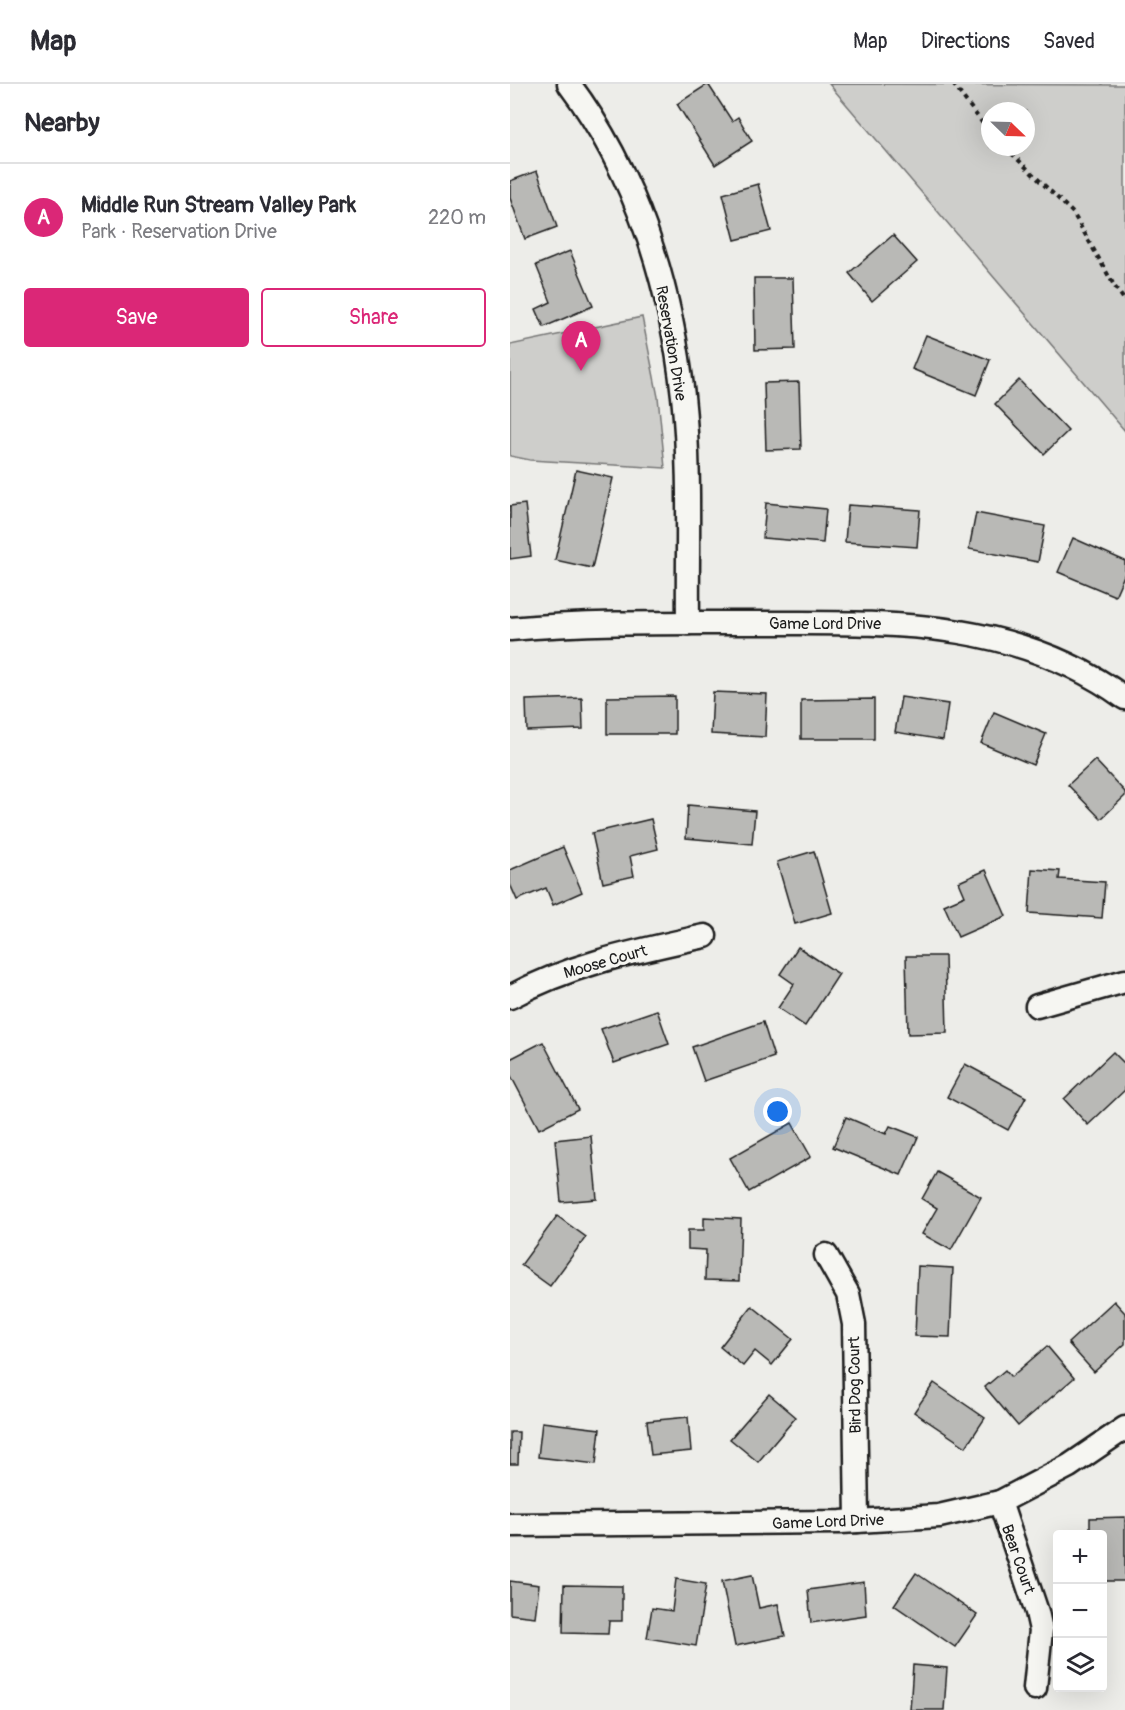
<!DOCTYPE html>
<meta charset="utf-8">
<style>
body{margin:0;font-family:Pangolin,sans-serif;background:#f7f7f7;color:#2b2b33}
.controls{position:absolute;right:18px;bottom:18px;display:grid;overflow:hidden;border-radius:6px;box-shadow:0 6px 24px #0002}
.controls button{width:54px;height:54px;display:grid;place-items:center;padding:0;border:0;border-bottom:2px solid #e1e1e2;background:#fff;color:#2b2b33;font:30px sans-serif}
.compass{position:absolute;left:471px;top:18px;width:54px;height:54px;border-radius:50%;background:#fff;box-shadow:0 6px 24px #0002;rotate:113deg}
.you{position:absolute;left:268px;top:1028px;width:21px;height:21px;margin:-15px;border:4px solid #fff;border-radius:50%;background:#1a73e8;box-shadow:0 0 0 9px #1a73e833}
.badge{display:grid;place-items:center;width:39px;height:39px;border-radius:50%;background:#db2777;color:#fff;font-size:20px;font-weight:700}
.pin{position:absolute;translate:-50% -50px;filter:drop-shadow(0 2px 3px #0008)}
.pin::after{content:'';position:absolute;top:32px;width:21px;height:18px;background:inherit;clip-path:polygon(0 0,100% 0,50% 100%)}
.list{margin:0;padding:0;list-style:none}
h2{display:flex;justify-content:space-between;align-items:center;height:78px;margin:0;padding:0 24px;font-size:26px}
h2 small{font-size:20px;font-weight:400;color:#7c7c81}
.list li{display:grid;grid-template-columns:39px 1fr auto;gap:18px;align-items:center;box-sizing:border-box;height:108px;padding:0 24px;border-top:2px solid #e1e1e2}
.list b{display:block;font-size:22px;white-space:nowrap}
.list p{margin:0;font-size:20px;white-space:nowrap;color:#7c7c81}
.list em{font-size:20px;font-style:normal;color:#7c7c81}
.actions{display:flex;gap:12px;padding:18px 24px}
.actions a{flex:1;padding:14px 0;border:2px solid #db2777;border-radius:6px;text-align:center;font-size:21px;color:#db2777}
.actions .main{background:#db2777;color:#fff}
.icon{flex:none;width:33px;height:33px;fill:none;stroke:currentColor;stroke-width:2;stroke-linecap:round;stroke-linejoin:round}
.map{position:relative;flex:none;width:615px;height:1626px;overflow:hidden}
header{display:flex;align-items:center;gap:36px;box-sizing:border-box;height:84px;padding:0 30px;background:#fff;border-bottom:2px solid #e1e1e2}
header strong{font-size:28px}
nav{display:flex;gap:33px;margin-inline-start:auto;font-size:21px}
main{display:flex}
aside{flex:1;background:#fff}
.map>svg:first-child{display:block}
.green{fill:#cececb;stroke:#757574;stroke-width:1.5;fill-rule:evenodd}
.building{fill:#b9b9b6;stroke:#1c1c1c;stroke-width:1.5}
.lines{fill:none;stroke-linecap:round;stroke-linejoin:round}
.minor-casing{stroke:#1c1c1c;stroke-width:27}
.path{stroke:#1c1c1c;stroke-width:4;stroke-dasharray:4.5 4.5;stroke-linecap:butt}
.minor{stroke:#f6f6f2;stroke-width:22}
.labels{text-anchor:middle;stroke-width:6;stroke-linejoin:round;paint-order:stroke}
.street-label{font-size:16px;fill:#1c1c1c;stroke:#f6f6f2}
</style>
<header>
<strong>Map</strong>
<nav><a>Map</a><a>Directions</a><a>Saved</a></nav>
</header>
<main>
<aside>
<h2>Nearby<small></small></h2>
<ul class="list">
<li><span class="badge">A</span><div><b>Middle Run Stream Valley Park</b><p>Park · Reservation Drive</p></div><em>220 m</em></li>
</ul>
<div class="actions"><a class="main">Save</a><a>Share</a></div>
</aside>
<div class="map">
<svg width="615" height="1626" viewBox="0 0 615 1626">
<rect width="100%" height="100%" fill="#edede9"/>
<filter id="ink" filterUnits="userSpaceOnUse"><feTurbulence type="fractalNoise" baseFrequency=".0167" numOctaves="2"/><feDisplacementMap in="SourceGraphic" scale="12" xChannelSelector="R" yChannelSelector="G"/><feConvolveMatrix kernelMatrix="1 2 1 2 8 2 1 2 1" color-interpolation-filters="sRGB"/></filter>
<g filter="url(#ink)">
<!-- green -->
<g class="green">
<path d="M319,0l296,1v346zM480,27h36v36h-36z"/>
<path d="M132,233l16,80 7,71 -135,-8 -20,-4v-111z"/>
</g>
<!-- building -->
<g class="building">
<path d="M198,0l24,37 6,-4 14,24 -37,24 -38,-61z"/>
<path d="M27,87l20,56 -32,12 -15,-41v-17z"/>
<path d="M248,100l13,47 -36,9 -12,-46z"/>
<path d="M383,151l24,27 -45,39 -23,-28z"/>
<path d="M60,167l23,55 -49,21 -8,-18 15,-7 -15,-37z"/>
<path d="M244,194h39l2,71 -40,1z"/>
<path d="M416,251l64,25 -14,35 -64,-26z"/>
<path d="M509,296l49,51 -24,23 -49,-50z"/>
<path d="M289,298l2,67 -35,1 -2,-67z"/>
<path d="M66,386l37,8 -21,90 -37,-8z"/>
<path d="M256,419l60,6 -3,34 -60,-5z"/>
<path d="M15,420l6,52 -21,3v-53z"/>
<path d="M338,421l72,5 -3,37 -72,-5z"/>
<path d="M466,429l69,13 -7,36 -69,-13z"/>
<path d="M563,454l52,23v12l-10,23 -57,-24z"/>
<path d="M203,608l54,2 -2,43 -54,-3z"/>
<path d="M165,612v38h-68v-37z"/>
<path d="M391,613l47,7 -5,36 -48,-8z"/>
<path d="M72,614l1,31 -56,2 -1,-31z"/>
<path d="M364,615v40h-73v-39z"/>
<path d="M484,628l52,22 -13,31 -52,-22z"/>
<path d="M585,676l30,32v4l-24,23 -33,-34z"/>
<path d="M178,721l67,6 -3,33 -66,-6z"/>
<path d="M141,735l7,30 -28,7 4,20 -31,7 -11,-50z"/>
<path d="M53,763l19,45 -29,13 -7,-17 -29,12 -7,-16v-14z"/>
<path d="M304,767l18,62 -37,11 -18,-62z"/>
<path d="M522,785l28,2 -1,8 46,3 -3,36 -73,-5z"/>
<path d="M476,786l20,46 -48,21 -14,-32 21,-9 -6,-14z"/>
<path d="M288,863l41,27 -34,52 -27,-18 16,-24 -14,-10z"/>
<path d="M396,872h39l2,77 -39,1z"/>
<path d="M147,926l12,34 -55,19 -13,-34z"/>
<path d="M253,938l11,35 -70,24 -12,-34z"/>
<path d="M33,958l35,67 -39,20 -29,-55v-15z"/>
<path d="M603,968l12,12v26l-37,35 -24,-26z"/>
<path d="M455,980l61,33 -18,33 -61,-33z"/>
<path d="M336,1033l40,17 4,-8 28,11 -17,38 -68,-28z"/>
<path d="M282,1039l19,34 -62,35 -19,-34z"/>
<path d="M81,1052l6,63 -36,3 -6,-62z"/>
<path d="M427,1088l44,25 -30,53 -29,-16 15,-26 -15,-9z"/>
<path d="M47,1132l29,21 -36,49 -29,-21z"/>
<path d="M194,1133l37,2 -2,62 -34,-1 1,-30 -18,-1v-19h16z"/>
<path d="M408,1182l35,2 -3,69 -35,-1z"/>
<path d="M604,1217l11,12v31l-31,28 -26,-29z"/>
<path d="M242,1222l41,33 -21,26 -17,-14 -12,15 -23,-19z"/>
<path d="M537,1262l27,32 -56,48 -33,-39 20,-17 6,7z"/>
<path d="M424,1299l51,35 -19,29 -52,-35z"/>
<path d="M259,1310l27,23 -38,45 -28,-23z"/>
<path d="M178,1333l3,34 -40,4 -4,-34z"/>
<path d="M32,1338l58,7 -4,35 -58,-7z"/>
<path d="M0,1348h9l-1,32h-8z"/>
<path d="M615,1433v64h-23v-47h-12v-16z"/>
<path d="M406,1489l61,42 -22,32 -61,-42z"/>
<path d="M242,1491l7,33 19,-4 7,32 -50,10 -13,-65z"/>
<path d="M166,1495l30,5 -10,62 -49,-8 5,-30 20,3z"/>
<path d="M0,1497l29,4 -4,32 -25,-3z"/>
<path d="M354,1498l2,33 -55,8 -3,-33z"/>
<path d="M54,1501l58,1v35h-13l-1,13 -45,-1z"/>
<path d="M403,1581l34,3 -3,42h-34z"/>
</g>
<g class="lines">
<defs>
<g id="minor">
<path d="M59,0c67,89 102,202 114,312 8,75 4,152 5,227"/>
<path d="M0,545c80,-7 160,-6 240,-6 134,0 261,-7 375,75"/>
<path d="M0,913c61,-33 127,-46 195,-61"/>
<path d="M527,922l88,-25"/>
<path d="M316,1171l22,39 6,30 3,197"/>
<path d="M490,1418l37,110 4,18 -6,58"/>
<path d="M0,1441l331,-3 98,-6 61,-14 69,-36 56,-38"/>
</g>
</defs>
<!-- minor casing -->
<use href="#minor" class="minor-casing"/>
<!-- path -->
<g class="path">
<path d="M443,0l37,49"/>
<path d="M495,63l68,66 42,74 10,14"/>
</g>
<!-- minor -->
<use href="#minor" class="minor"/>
</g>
</g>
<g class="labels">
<!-- street labels -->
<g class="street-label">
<text transform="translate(162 259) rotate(80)" y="6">Reservation Drive</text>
<text x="315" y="545">Game Lord Drive</text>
<text transform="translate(95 877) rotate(-16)" y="6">Moose Court</text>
<text transform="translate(344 1301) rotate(-91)" y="6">Bird Dog Court</text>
<text transform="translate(318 1437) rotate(-2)" y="6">Game Lord Drive</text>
<text transform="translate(509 1475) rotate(71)" y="6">Bear Court</text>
</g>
</g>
</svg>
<div class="controls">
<button>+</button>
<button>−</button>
<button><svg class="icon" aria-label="layers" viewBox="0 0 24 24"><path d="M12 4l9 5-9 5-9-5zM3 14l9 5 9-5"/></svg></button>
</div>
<svg class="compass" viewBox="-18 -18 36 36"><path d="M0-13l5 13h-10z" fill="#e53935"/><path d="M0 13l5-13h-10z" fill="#7c7c81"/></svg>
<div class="you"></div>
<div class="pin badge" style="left:71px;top:287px">A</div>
</div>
</main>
